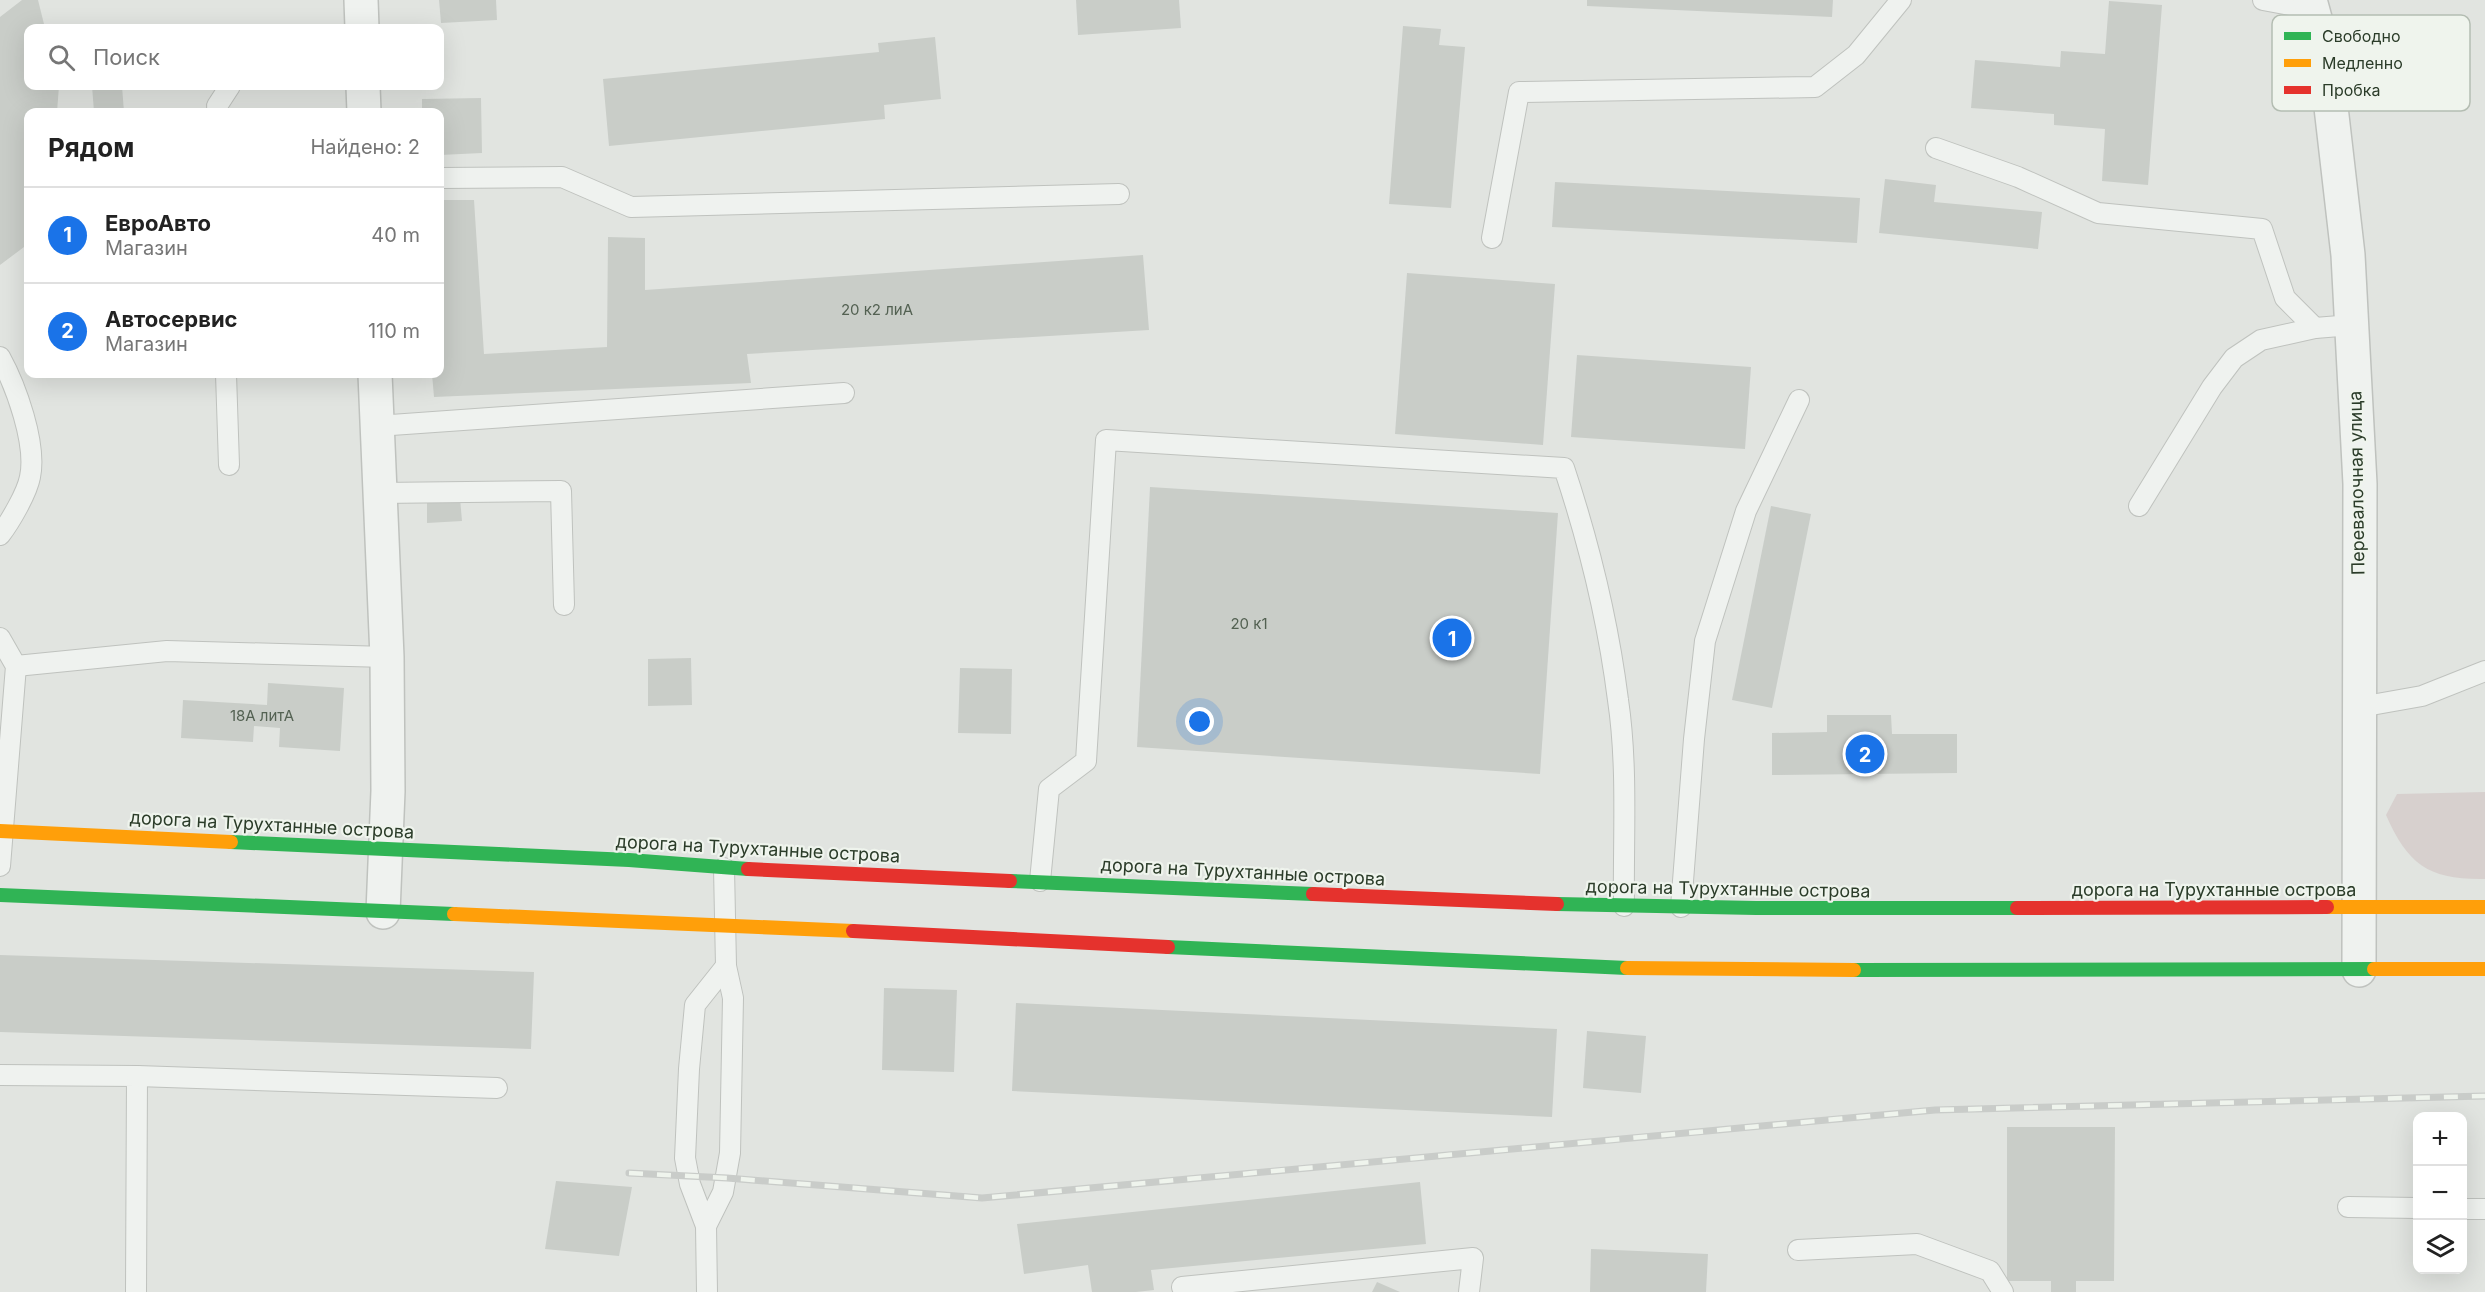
<!DOCTYPE html>
<html lang="ru">
<meta charset="utf-8">
<style>
body{margin:0;font-family:Inter,sans-serif;background:#f6f6f6;color:#222}
.controls{position:absolute;right:18px;bottom:18px;display:grid;overflow:hidden;border-radius:12px;box-shadow:0 6px 24px #0002}
.controls button{width:54px;height:54px;display:grid;place-items:center;padding:0;border:0;border-bottom:2px solid #e0e0e0;background:#fff;color:#222;font:30px sans-serif}
.you{position:absolute;left:1200px;top:722px;width:21px;height:21px;margin:-15px;border:4px solid #fff;border-radius:50%;background:#1a73e8;box-shadow:0 0 0 9px #1a73e833}
.badge{display:grid;place-items:center;width:39px;height:39px;border-radius:50%;background:#1a73e8;color:#fff;font-size:20px;font-weight:700}
.pin{position:absolute;translate:-50% -50%;border:3px solid #fff;box-shadow:0 2px 6px #0006}
.list{margin:0;padding:0;list-style:none}
h2{display:flex;justify-content:space-between;align-items:center;height:78px;margin:0;padding:0 24px;font-size:26px}
h2 small{font-size:20px;font-weight:400;color:#767676}
.list li{display:grid;grid-template-columns:39px 1fr auto;gap:18px;align-items:center;box-sizing:border-box;height:96px;padding:0 24px;border-top:2px solid #e0e0e0}
.list b{display:block;font-size:22px;white-space:nowrap}
.list p{margin:0;font-size:20px;white-space:nowrap;color:#767676}
.list em{font-size:20px;font-style:normal;color:#767676}
.icon{flex:none;width:33px;height:33px;fill:none;stroke:currentColor;stroke-width:2;stroke-linecap:round;stroke-linejoin:round}
.map{position:relative;flex:none;width:2485px;height:1292px;overflow:hidden}
.search{position:absolute;background:#fff;box-shadow:0 6px 24px #0002;left:24px;top:24px;width:420px;height:66px;display:flex;align-items:center;gap:15px;box-sizing:border-box;padding:0 21px;border-radius:12px;color:#767676;font-size:22px}
.panel{position:absolute;background:#fff;box-shadow:0 6px 24px #0002;left:24px;top:108px;width:420px;height:270px;border-radius:12px}
.map>svg:first-child{display:block}
.green{fill:#d7d0ce}
.building{fill:#c9cdc8}
.lines{fill:none;stroke-linecap:round;stroke-linejoin:round}
.lane-casing{stroke:#bfc2be;stroke-width:22}
.street-casing{stroke:#bfc2be;stroke-width:36}
.lane{stroke:#eff2ef;stroke-width:20}
.street{stroke:#eff2ef;stroke-width:33}
.fast{stroke:#30b455;stroke-width:14}
.slow{stroke:#ff9f0a;stroke-width:14}
.jam{stroke:#e5322d;stroke-width:14}
.rail-casing{stroke:#c9ccc9;stroke-width:7}
.rail{stroke:#eff4ed;stroke-width:4.5;stroke-dasharray:14;stroke-linecap:butt}
.labels{text-anchor:middle;stroke-width:4.5;stroke-linejoin:round;paint-order:stroke}
.number-label{font-size:15px;fill:#536152}
.street-label{font-size:18px;fill:#2b3c29;stroke:#eff4ed}
.key{fill:#eff4ed;stroke:#b4bdb2;stroke-width:1.5}
.key-label{font-size:16px;fill:#2b3c29}
</style>
<div class="map">
<svg width="2485" height="1292" viewBox="0 0 2485 1292">
<rect width="100%" height="100%" fill="#e1e4e0"/>
<!-- green -->
<path class="green" d="M2485,792v87c-56,1 -77,-14 -99,-64l11,-21z"/>
<!-- building -->
<g class="building">
<path d="M22,0h16l7,28h-17v58h31l-2,26h-29v132l-28,21v-248z"/>
<path d="M439,0h57l1,20 -56,3z"/>
<path d="M1076,0h103l2,28 -103,7z"/>
<path d="M1587,0h246l-1,17 -245,-11z"/>
<path d="M2109,1l53,4 -14,180 -46,-4 3,-52 -51,-4v-11l-83,-6 4,-48 85,7 1,-16 44,3z"/>
<path d="M1403,26l38,3 -2,16 26,2 -14,161 -62,-4z"/>
<path d="M935,37l6,62 -57,6 1,14 -276,27 -6,-67 276,-27 -1,-9z"/>
<path d="M92,86h30l2,26h-30z"/>
<path d="M481,98l1,55 -42,2v-43h-18v-13z"/>
<path d="M1885,179l51,6 -2,17 108,10 -4,37 -159,-16z"/>
<path d="M1555,182l305,16 -3,45 -305,-16z"/>
<path d="M440,200h34l10,154 123,-7 1,-110 37,1v52l498,-35 6,75 -402,24 4,29 -317,14 -2,-23h8z"/>
<path d="M1407,273l148,11 -12,161 -148,-11z"/>
<path d="M1577,355l174,12 -6,82 -174,-12z"/>
<path d="M1150,487l408,26 -18,261 -403,-27z"/>
<path d="M460,498l2,23 -35,2v-23z"/>
<path d="M1771,506l40,8 -39,194 -40,-8z"/>
<path d="M691,658l1,47 -44,1v-47z"/>
<path d="M960,668l52,1 -1,65 -53,-1z"/>
<path d="M268,683l76,5 -4,63 -61,-4 1,-19 -26,-2 -1,16 -72,-4 2,-38 84,5z"/>
<path d="M1827,715h64l1,19h65v39l-185,2v-42l55,-1z"/>
<path d="M0,955l534,17 -3,77 -531,-17z"/>
<path d="M884,988l73,2 -3,82 -72,-2z"/>
<path d="M1016,1003l541,26 -5,88 -540,-26z"/>
<path d="M1587,1031l59,5 -5,57 -58,-5z"/>
<path d="M2007,1127h108l-1,154h-38v11h-25v-11h-44z"/>
<path d="M556,1181l76,6 -13,69 -74,-7z"/>
<path d="M1420,1182l6,62 -275,26 3,20 -18,2h-44l-4,-27 -64,9 -7,-50z"/>
<path d="M1591,1249l117,5 -2,38h-116z"/>
<path d="M1377,1282l23,10h-28z"/>
</g>
<g class="lines">
<defs>
<g id="lane">
<path d="M2263,0l49,9"/>
<path d="M218,112l-1,-6 13,-20"/>
<path d="M1936,148l82,29 80,36 164,16 23,69 30,30"/>
<path d="M440,178l122,-1 69,30 488,-13"/>
<path d="M1492,238l27,-146 296,-5 41,-32 45,-55"/>
<path d="M0,357c16,29 37,87 30,120 -3,16 -20,45 -30,58"/>
<path d="M226,374l3,91"/>
<path d="M377,426l467,-33"/>
<path d="M380,493l181,-2 3,114"/>
<path d="M2139,506l73,-119 22,-29 27,-18 54,-12 37,-3"/>
<path d="M0,638l16,28 -16,200"/>
<path d="M16,666l151,-15 220,6"/>
<path d="M2360,707l62,-11 63,-25"/>
<path d="M1040,881l9,-92 37,-28 20,-321 458,28c25,75 44,153 54,232 10,67 5,138 6,206"/>
<path d="M1681,907l13,-168 11,-98 41,-130 53,-111"/>
<path d="M0,1075l137,1 -1,216"/>
<path d="M137,1076l360,12"/>
<path d="M2348,1207l70,1"/>
<path d="M2462,1209h23"/>
<path d="M706,1226l17,-34 7,-39 3,-155 -7,-32 -2,-98"/>
<path d="M1798,1250l119,-6 73,27 13,21"/>
<path d="M1182,1287l291,-29 -4,34"/>
<path d="M707,1292l-1,-66 -16,-42 -5,-26 4,-89 6,-64 31,-39"/>
</g>
<g id="street">
<path d="M361,0l1,28"/>
<path d="M2310,0l15,55 23,200 12,229 -1,486"/>
<path d="M363,86l1,26"/>
<path d="M375,374l12,283 1,134 -5,121"/>
</g>
</defs>
<!-- lane casing -->
<use href="#lane" class="lane-casing"/>
<!-- street casing -->
<use href="#street" class="street-casing"/>
<!-- lane -->
<use href="#lane" class="lane"/>
<!-- street -->
<use href="#street" class="street"/>
<!-- fast -->
<g class="fast">
<path d="M231,842l398,18 119,9"/>
<path d="M1010,881l303,13"/>
<path d="M0,895l454,19"/>
<path d="M1557,904l199,4h261"/>
<path d="M1168,947l459,21"/>
<path d="M1854,970l520,-1"/>
</g>
<!-- slow -->
<g class="slow">
<path d="M0,831l231,11"/>
<path d="M2327,907h158"/>
<path d="M454,914l399,17"/>
<path d="M1627,968l227,2"/>
<path d="M2374,969h111"/>
</g>
<!-- jam -->
<g class="jam">
<path d="M748,869l262,12"/>
<path d="M1313,894l244,10"/>
<path d="M2017,908l310,-1"/>
<path d="M853,931l315,16"/>
</g>
<defs>
<path id="rail" d="M629,1173l98,5 255,20 953,-88 550,-14"/>
</defs>
<!-- rail casing -->
<use href="#rail" class="rail-casing"/>
<!-- rail -->
<use href="#rail" class="rail"/>
</g>
<g class="labels">
<!-- number labels -->
<g class="number-label">
<text x="877" y="315">20 к2 лиА</text>
<text x="1249" y="629">20 к1</text>
<text x="262" y="721">18А литА</text>
</g>
<!-- street labels -->
<g class="street-label">
<text transform="translate(2357 483) rotate(-91)" y="6">Перевалочная улица</text>
<text transform="translate(272 825) rotate(3)" y="6">дорога на Турухтанные острова</text>
<text transform="translate(758 849) rotate(3)" y="6">дорога на Турухтанные острова</text>
<text transform="translate(1243 872) rotate(3)" y="6">дорога на Турухтанные острова</text>
<text transform="translate(1728 889) rotate(1)" y="6">дорога на Турухтанные острова</text>
<text x="2214" y="896">дорога на Турухтанные острова</text>
</g>
</g>
<!-- legend -->
<rect x="2272" y="15" width="198" height="96" rx="9" class="key"/>
<rect x="2284" y="32" width="27" height="8" fill="#30b455"/>
<rect x="2284" y="59" width="27" height="8" fill="#ff9f0a"/>
<rect x="2284" y="86" width="27" height="8" fill="#e5322d"/>
<g class="key-label">
<text x="2322" y="42">Свободно</text>
<text x="2322" y="69">Медленно</text>
<text x="2322" y="96">Пробка</text>
</g>
</svg>
<div class="controls">
<button>+</button>
<button>−</button>
<button><svg class="icon" aria-label="layers" viewBox="0 0 24 24"><path d="M12 4l9 5-9 5-9-5zM3 14l9 5 9-5"/></svg></button>
</div>
<div class="you"></div>
<div class="pin badge" style="left:1452px;top:638px">1</div>
<div class="pin badge" style="left:1865px;top:754px">2</div>
<div class="search"><svg class="icon" aria-label="search" viewBox="0 0 24 24"><circle cx="10" cy="10" r="6"/><path d="M15 15l6 6"/></svg>Поиск</div>
<section class="panel">
<h2>Рядом<small>Найдено: 2</small></h2>
<ul class="list">
<li><span class="badge">1</span><div><b>ЕвроАвто</b><p>Магазин</p></div><em>40 m</em></li>
<li><span class="badge">2</span><div><b>Автосервис</b><p>Магазин</p></div><em>110 m</em></li>
</ul>
</section>
</div>
